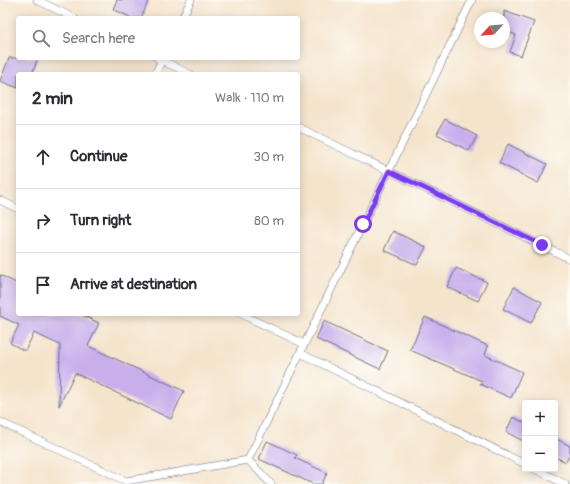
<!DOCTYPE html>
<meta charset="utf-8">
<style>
body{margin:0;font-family:Pangolin,sans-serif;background:#f7f7f7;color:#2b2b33}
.controls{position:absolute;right:12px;bottom:12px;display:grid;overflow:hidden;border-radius:4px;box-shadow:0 2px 10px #0003}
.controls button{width:36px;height:36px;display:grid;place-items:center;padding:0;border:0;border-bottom:1px solid #e1e1e2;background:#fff;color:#2b2b33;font:20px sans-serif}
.compass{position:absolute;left:474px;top:12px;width:36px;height:36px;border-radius:50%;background:#fff;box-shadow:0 2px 10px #0003;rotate:244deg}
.stop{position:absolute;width:12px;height:12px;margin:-9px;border:3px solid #7c3aed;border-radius:50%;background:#fff}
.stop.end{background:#7c3aed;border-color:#fff;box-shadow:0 1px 4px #0008}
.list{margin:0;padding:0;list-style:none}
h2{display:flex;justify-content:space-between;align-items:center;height:52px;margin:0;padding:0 16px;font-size:17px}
h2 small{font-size:13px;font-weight:400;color:#7c7c81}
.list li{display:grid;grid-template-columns:26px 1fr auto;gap:12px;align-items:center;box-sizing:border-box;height:64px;padding:0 16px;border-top:1px solid #e1e1e2}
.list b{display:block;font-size:15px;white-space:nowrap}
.list em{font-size:13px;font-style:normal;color:#7c7c81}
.icon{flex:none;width:22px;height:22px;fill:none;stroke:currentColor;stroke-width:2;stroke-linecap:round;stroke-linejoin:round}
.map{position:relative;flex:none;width:570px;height:484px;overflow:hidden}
.search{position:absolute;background:#fff;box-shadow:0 2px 10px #0003;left:16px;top:16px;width:284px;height:44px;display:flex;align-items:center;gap:10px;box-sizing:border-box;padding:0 14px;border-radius:4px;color:#7c7c81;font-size:15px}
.panel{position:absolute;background:#fff;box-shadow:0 2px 10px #0003;left:16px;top:72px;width:284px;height:244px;border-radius:4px}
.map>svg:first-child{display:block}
.building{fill:#c8afec}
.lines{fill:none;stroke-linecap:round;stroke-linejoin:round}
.service-casing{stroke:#676e84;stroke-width:8}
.service{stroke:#fff;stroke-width:7}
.route{stroke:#7c3aed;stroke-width:5}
</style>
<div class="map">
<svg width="570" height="484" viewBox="0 0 570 484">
<rect width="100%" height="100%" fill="#fdfcf7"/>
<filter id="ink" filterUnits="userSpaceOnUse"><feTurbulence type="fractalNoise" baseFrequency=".025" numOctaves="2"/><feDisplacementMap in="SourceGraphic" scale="8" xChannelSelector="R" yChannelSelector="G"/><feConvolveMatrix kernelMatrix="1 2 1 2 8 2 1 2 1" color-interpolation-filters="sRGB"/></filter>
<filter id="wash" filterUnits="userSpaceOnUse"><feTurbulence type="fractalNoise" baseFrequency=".012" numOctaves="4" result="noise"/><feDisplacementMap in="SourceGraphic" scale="16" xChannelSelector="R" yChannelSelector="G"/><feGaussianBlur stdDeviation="0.9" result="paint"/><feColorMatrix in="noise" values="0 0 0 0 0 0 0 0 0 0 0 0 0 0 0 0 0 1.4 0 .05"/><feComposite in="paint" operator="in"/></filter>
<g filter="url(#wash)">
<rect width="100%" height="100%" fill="#f5e4cc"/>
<g id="blocks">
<!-- building -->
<g class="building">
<path d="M117,0h32l-8,18h-9l-19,-9z"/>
<path d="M504,11l30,11 -13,34 -11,-4 6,-17 -12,-5z"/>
<path d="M9,58h29l-6,16h-14v14l-18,-7z"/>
<path d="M445,119l32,17 -8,15 -32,-17z"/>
<path d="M508,144l39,20 -9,19 -39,-20z"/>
<path d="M393,231l33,16 -9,18 -33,-15z"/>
<path d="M456,268l31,14 -9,19 -31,-14z"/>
<path d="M0,275l18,9v30h62l19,9 -11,23 96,45 -13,28 -96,-46 -16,33 1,-61 -26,-12 -9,18 -15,-8 9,-18 -19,-9z"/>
<path d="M514,287l28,15 -11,21 -28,-14z"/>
<path d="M425,317l63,29 -3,9 37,17 -11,26 -31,-14 2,-3 -72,-31z"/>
<path d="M324,321l64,30 -8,18 -64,-30z"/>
<path d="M513,417l12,6v19l-19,-10z"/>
<path d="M555,438l15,8v8l-4,8 -11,-5z"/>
<path d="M267,441l30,14 -2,3 32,15 -5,11h-9l-54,-25z"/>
</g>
</g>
</g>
<g filter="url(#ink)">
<use href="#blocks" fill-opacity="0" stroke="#676e84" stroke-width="1"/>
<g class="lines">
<defs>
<g id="service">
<path d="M37,0l37,18"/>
<path d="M182,18l9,-18"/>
<path d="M157,58l33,16"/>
<path d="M155,74l8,-16"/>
<path d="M298,127l272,132"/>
<path d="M0,200l18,9"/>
<path d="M241,314l63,30"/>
<path d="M300,353l225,111"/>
<path d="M0,422l126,59 122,-21"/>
<path d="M248,460l224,-460"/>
<path d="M248,460l23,24"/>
<path d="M535,469l30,15"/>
</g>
</defs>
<!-- service casing -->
<use href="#service" class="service-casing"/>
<!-- service -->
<use href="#service" class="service"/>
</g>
</g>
<g class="lines" filter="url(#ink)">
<!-- route -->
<path class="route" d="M363,224l26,-53 153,74"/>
</g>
</svg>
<div class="controls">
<button>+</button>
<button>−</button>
</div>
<svg class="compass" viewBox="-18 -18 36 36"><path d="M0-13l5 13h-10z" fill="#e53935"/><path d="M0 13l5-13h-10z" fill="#7c7c81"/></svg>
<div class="stop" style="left:363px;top:224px"></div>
<div class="stop end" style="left:542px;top:245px"></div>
<div class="search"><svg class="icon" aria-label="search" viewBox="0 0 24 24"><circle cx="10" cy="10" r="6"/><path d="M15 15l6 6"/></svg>Search here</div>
<section class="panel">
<h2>2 min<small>Walk · 110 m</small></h2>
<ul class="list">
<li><svg class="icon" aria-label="ahead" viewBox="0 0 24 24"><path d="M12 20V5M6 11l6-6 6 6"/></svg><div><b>Continue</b></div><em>30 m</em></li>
<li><svg class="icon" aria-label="right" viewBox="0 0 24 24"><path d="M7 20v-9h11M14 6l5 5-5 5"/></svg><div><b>Turn right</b></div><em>80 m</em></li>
<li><svg class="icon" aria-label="arrive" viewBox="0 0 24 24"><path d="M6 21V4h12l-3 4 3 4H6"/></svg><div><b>Arrive at destination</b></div></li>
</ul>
</section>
</div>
